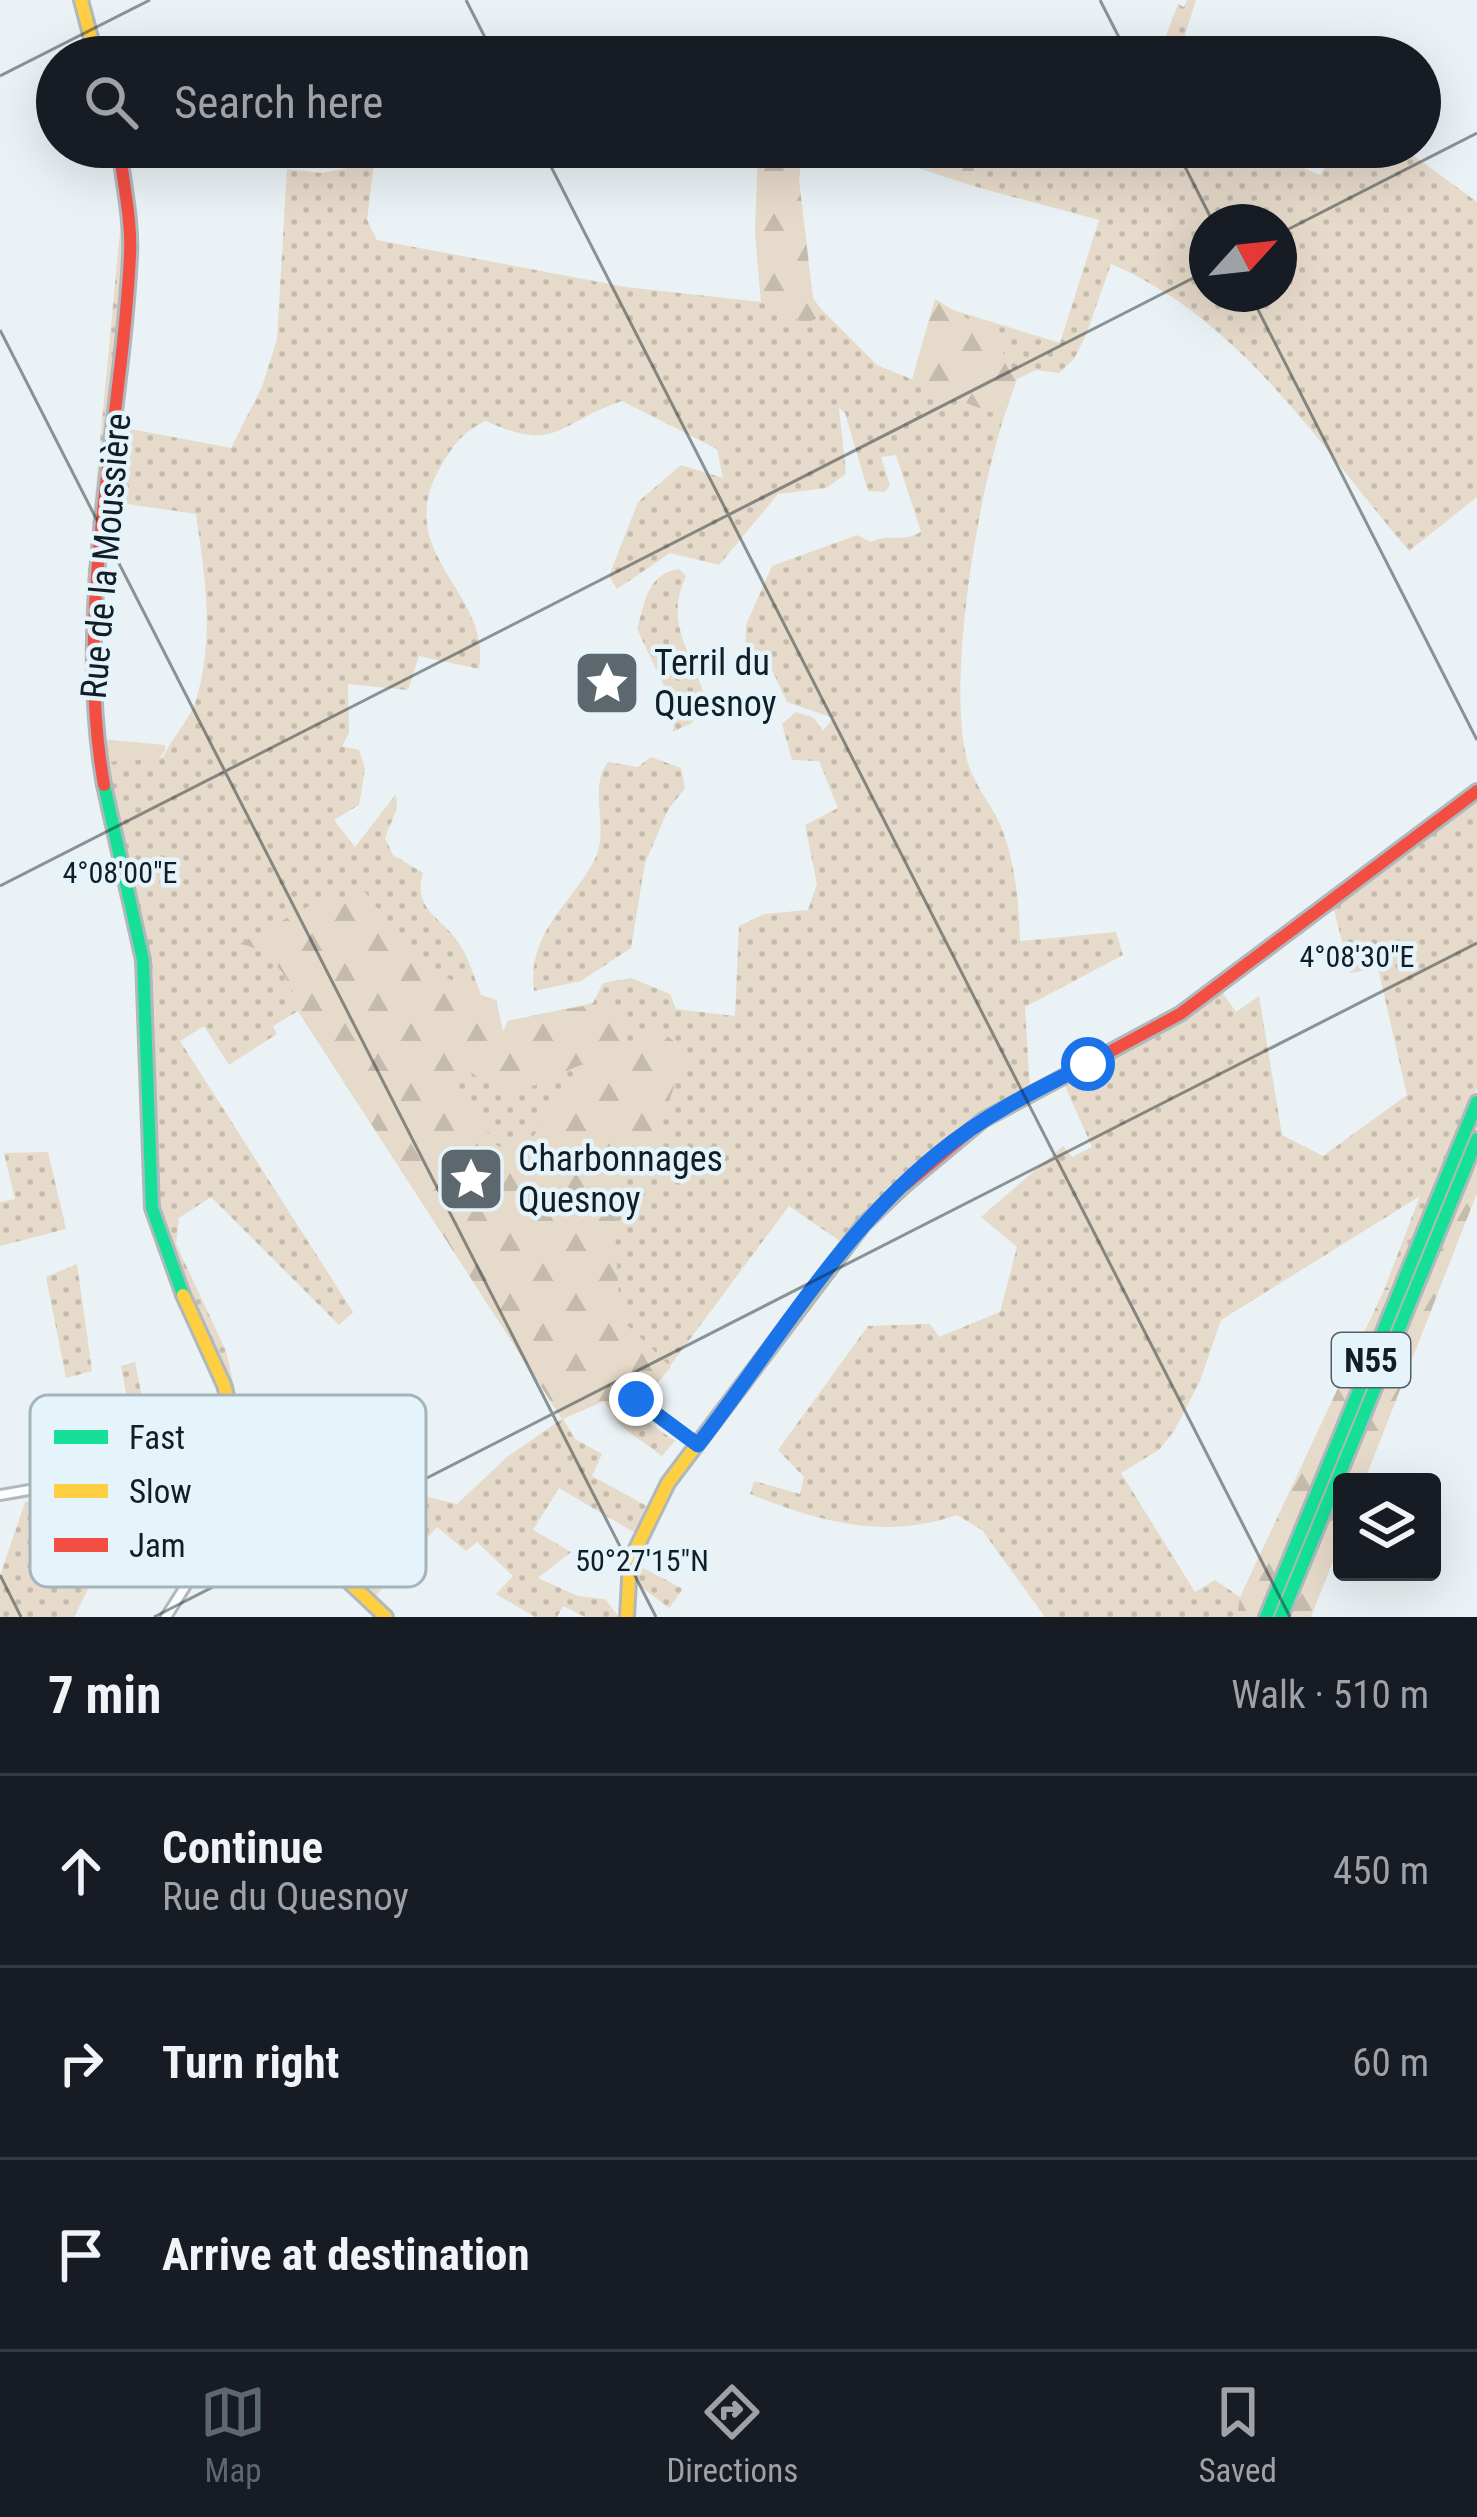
<!DOCTYPE html>
<meta charset="utf-8">
<style>
body{margin:0;font-family:"Roboto Condensed",sans-serif;background:#20242c;color:#f1f3f6}
.controls{position:absolute;right:36px;bottom:36px;display:grid;overflow:hidden;border-radius:12px;box-shadow:0 12px 48px #0002}
.controls button{width:108px;height:108px;display:grid;place-items:center;padding:0;border:0;border-bottom:3px solid #363941;background:#171b24;color:#f1f3f6;font:60px sans-serif}
.compass{position:absolute;left:1189px;top:204px;width:108px;height:108px;border-radius:50%;background:#171b24;box-shadow:0 12px 48px #0002;rotate:63deg}
.stop{position:absolute;width:36px;height:36px;margin:-27px;border:9px solid #1a73e8;border-radius:50%;background:#fff}
.stop.end{background:#1a73e8;border-color:#fff;box-shadow:0 3px 12px #0008}
.list{margin:0;padding:0;list-style:none}
h2{display:flex;justify-content:space-between;align-items:center;height:156px;margin:0;padding:0 48px;font-size:51px}
h2 small{font-size:39px;font-weight:400;color:#9ea1a6}
.list li{display:grid;grid-template-columns:78px 1fr auto;gap:36px;align-items:center;box-sizing:border-box;height:192px;padding:0 48px;border-top:3px solid #363941}
.list b{display:block;font-size:45px;white-space:nowrap}
.list p{margin:0;font-size:39px;white-space:nowrap;color:#9ea1a6}
.list em{font-size:39px;font-style:normal;color:#9ea1a6}
.icon{flex:none;width:66px;height:66px;fill:none;stroke:currentColor;stroke-width:2;stroke-linecap:round;stroke-linejoin:round}
.map{position:relative;flex:none;width:1477px;height:1617px;overflow:hidden}
.search{position:absolute;background:#171b24;box-shadow:0 12px 48px #0002;left:36px;right:36px;top:36px;height:132px;display:flex;align-items:center;gap:30px;box-sizing:border-box;padding:0 42px;border-radius:66px;color:#9ea1a6;font-size:45px}
.sheet{height:732px;background:#171b24}
nav{display:flex;justify-content:space-around;align-items:center;box-sizing:border-box;height:168px;border-top:3px solid #363941;background:#171b24;font-size:33px;color:#9ea1a6}
nav a{display:grid;justify-items:center;gap:6px}
nav .on{color:#5d686e}
.map>svg:first-child{display:block}
.grass{fill:url(#grass-dots);fill-rule:evenodd}
.forest{fill:url(#forest-firs);fill-rule:evenodd}
.garden{fill:#e6daca}
.lines{fill:none;stroke-linecap:round;stroke-linejoin:round}
.street-casing{stroke:#afb8bd;stroke-width:14}
.fast-casing{stroke:#afb8bd;stroke-width:18}
.slow-casing{stroke:#afb8bd;stroke-width:18}
.jam-casing{stroke:#afb8bd;stroke-width:18}
.street{stroke:#fcfdfe;stroke-width:8}
.fast{stroke:#16e098;stroke-width:12}
.slow{stroke:#ffcf43;stroke-width:12}
.jam{stroke:#f24e42;stroke-width:12}
.route{stroke:#1a73e8;stroke-width:15}
.ticks{fill:none;stroke:#111e25;stroke-width:3;stroke-opacity:0.45}
.labels{text-anchor:middle;stroke-width:9;stroke-linejoin:round;paint-order:stroke}
.shield{fill:#e5f3fa;stroke:#515e65;stroke-width:3}
.shield-label{font-size:33px;font-weight:bold;fill:#111e25}
.street-label{font-size:36px;fill:#111e25;stroke:#e5f3fa}
.poi-label{font-size:36px;fill:#111e25;stroke:#e5f3fa;text-anchor:start}
.key{fill:#e5f3fa;stroke:#a5b3ba;stroke-width:3}
.key-label{font-size:33px;fill:#111e25}
.ticks-label{font-size:30px;text-anchor:middle;fill:#111e25;stroke:#e5f3fa;stroke-width:9;stroke-linejoin:round;paint-order:stroke}
</style>
<div class="map">
<svg width="1477" height="1617" viewBox="0 0 1477 1617">
<defs>
<pattern id="grass-dots" width="8" height="8" patternUnits="userSpaceOnUse" patternTransform="scale(3)"><rect width="8" height="8" fill="#e6daca"/><path d="M2 2h.1M6 6h.1" fill="none" stroke="#c4bbad" stroke-width="1.8" stroke-linecap="round"/></pattern>
<pattern id="forest-firs" width="22" height="20" patternUnits="userSpaceOnUse" patternTransform="scale(3)"><rect width="22" height="20" fill="#e6daca"/><path d="M5 1l3.5 6h-7zM16 11l3.5 6h-7z" fill="#c4bbad"/></pattern>
</defs>
<rect width="100%" height="100%" fill="#eaf2f5"/>
<!-- grass -->
<g class="grass">
<path d="M1187,0h9l-18,57h-20l20,-53 6,3z"/>
<path d="M975,147c55,0 116,-7 166,21l2,-8 -29,-13h138l68,28 17,-28h65l75,55v295l-68,54c-89,-105 -168,-232 -298,-287l-25,71 -12,24 -15,14 -23,-3 -19,9 -23,-44 -41,-25 107,33 39,-123 -126,-34zM1207,222h72v72h-72z"/>
<path d="M374,163l-7,57 10,20 249,47 135,15 44,21 11,-4 5,-10 56,56 127,52c-26,79 -55,252 -39,334 5,30 24,49 35,73 15,36 19,78 20,117l96,-9 7,23 -98,52 5,85 -92,61 -91,93 -58,-40 -154,207 40,28 -13,15 -41,-30 -17,-25 -41,18 12,20 27,15 -10,22 62,34 -14,26 -81,-48 -26,42 38,22 -33,26 40,18 27,3 14,18h-34l-22,-11 -6,11h-22l-39,-23 17,-18 -36,-34 -11,9 -29,-24 -67,75 -72,-68 -51,-64 101,2 30,13 79,19 50,-47 55,-38 -264,-408 -25,15 4,8 -48,31 -25,-39 -24,15 173,271 -14,13 -128,-128 -32,21 -3,26 50,107 23,101 -7,1 -18,-68 -65,-151 -14,-256 -47,-216 65,-5c9,-20 27,-37 33,-57 19,-63 9,-123 0,-186l-89,-13 -10,90 -11,-1 36,-380 6,-14 -13,230 116,22 31,-61 15,-48 10,-170 35,4zM622,401l95,48 6,29 -42,-13 -43,37 -29,74 8,13 53,-36 49,12 59,-71 48,-6 20,-14 -7,-66 6,5 23,78 17,1 5,-7 -9,-28 15,-2 25,77c-18,11 -34,1 -50,10l-14,-7 -85,31 -26,59 -1,31 28,16 14,30 46,16 -10,13 -9,-13 -18,-6 -14,12 10,36 27,1 19,47 -33,17 12,59 -9,26 -44,4 -25,12 -4,90 -59,-7 -6,-15 -39,-16 -28,5 -10,20 -85,18 -5,11 -7,-32 -15,-5c-7,-18 -13,-40 -25,-56 -16,-22 -44,-31 -33,-66l-30,-18 -8,-17 12,-30 -1,-14 -41,53 -21,-27 25,-15 6,-36 -6,-19 -17,-4 7,-13 -1,-49 60,6 11,-34 60,13c14,-77 -90,-115 -38,-203 14,-23 21,-34 45,-45 72,33 72,1 136,-20z"/>
<path d="M679,569l7,7c-22,47 5,74 18,118l-12,29 -19,9 2,-23 -38,-80c8,-27 10,-55 42,-60z"/>
<path d="M651,757l30,11 4,20 -17,22 -23,53 -14,85 -50,33 -47,10c-7,-58 35,-84 60,-130 17,-31 -7,-72 14,-99l30,5z"/>
<path d="M1477,791v297l-83,203 -10,-1 36,-94 -199,124 -21,61 -26,50 -14,18 -39,24 74,119 20,-12 25,17 -3,20h-192l-63,-87 -25,-15c-72,25 -139,7 -207,-21l4,-13 46,13 4,-17 -26,-27 90,-124 62,-2 9,13 61,-25 17,-65 -36,-30 82,-71 9,11 20,-10 -31,-70 157,-91 18,26 23,-16 23,139 41,21 84,-61 -29,-127 -28,5 -19,-75z"/>
<path d="M48,1152l18,77 -66,17v-44l15,-3 -11,-46z"/>
<path d="M77,1264l15,107 -26,7 -20,-101z"/>
<path d="M135,1362l21,105 -16,3 -19,-104z"/>
<path d="M44,1498l50,46 -5,43 -15,30h-74v-41l25,-74z"/>
<path d="M630,1561l53,28 -14,19 -37,-28z"/>
</g>
<!-- forest -->
<g class="forest">
<path d="M758,147h45l-4,33 14,118 8,11 -5,10 -11,4 -44,-21 -6,-70z"/>
<path d="M855,147h120l-2,39z"/>
<path d="M935,299l59,36 23,44 -13,38 -93,-34z"/>
<path d="M365,892c37,50 70,90 131,108l7,32 5,-11c40,-7 75,-19 116,-16l7,17 -6,22 33,-15 27,21 -26,85 -40,52 -4,46 4,66 8,26 44,42 -50,59 -17,-25 -42,18 -264,-408c-4,-29 -27,-63 -58,-67l69,-38zM585,1063l7,10 -31,23 -31,45 -24,8 -10,-4 -41,-61 10,-17c46,42 69,17 120,-4z"/>
<path d="M1477,1150v43l-113,289h-21z"/>
<path d="M1384,1290l10,1 -133,326h-24l3,-20z"/>
<path d="M1342,1484v54l-31,79h-22z"/>
</g>
<!-- garden -->
<path class="garden" d="M100,739l65,6v6l-7,8 -55,3z"/>
<g class="lines">
<defs>
<g id="street">
<path d="M636,1399l61,46"/>
<path d="M0,1495l173,-30 74,5"/>
<path d="M166,1617l87,-138"/>
</g>
<g id="fast">
<path d="M104,785l39,175 9,248 31,87"/>
<path d="M1266,1617l211,-515"/>
<path d="M1281,1617l196,-478"/>
</g>
<g id="slow">
<path d="M81,0l15,57"/>
<path d="M183,1295l41,90 23,85 51,64 88,83"/>
<path d="M627,1617l3,-56 38,-78 195,-258 42,-40"/>
</g>
<g id="jam">
<path d="M104,785c-31,-176 17,-352 26,-529 2,-35 -7,-74 -11,-109"/>
<path d="M905,1185l78,-65 197,-106 297,-223"/>
</g>
</defs>
<!-- street casing -->
<use href="#street" class="street-casing"/>
<!-- fast casing -->
<use href="#fast" class="fast-casing"/>
<!-- slow casing -->
<use href="#slow" class="slow-casing"/>
<!-- jam casing -->
<use href="#jam" class="jam-casing"/>
<!-- street -->
<use href="#street" class="street"/>
<!-- fast -->
<use href="#fast" class="fast"/>
<!-- slow -->
<use href="#slow" class="slow"/>
<!-- jam -->
<use href="#jam" class="jam"/>
</g>
<g class="lines">
<!-- route -->
<path class="route" d="M636,1399l62,46c76,-99 142,-212 239,-291 46,-38 98,-64 151,-90"/>
</g>
<!-- ticks -->
<path class="ticks" d="M466,0l29,57M1100,0l29,57M0,76l150,-76M541,147l749,1470M1175,147l38,75M1279,234l198,-101M1250,294l227,446M0,330l656,1287M0,886l1207,-615M0,1575l21,42M154,1617l1323,-674"/>
<!-- icons -->
<defs>
<symbol id="sight-square" viewBox="-11 -11 22 22"><rect x="-9" y="-9" width="18" height="18" rx="4" fill="#5d686e" stroke="#e5f3fa"/><path d="M0-6L1.8-2.2L6-1.7L2.9 1.2L3.7 5.4L0 3.3L-3.7 5.4L-2.9 1.2L-6-1.7L-1.8-2.2Z" fill="#fff"/></symbol>
</defs>
<g fill-rule="evenodd">
<use href="#sight-square" x="569" y="645" width="76" height="76"/>
<use href="#sight-square" x="433" y="1141" width="76" height="76"/>
</g>
<g class="labels">
<!-- shield labels -->
<rect class="shield" x="1332" y="1333" width="78" height="54" rx="9"/>
<g class="shield-label">
<text x="1371" y="1372">N55</text>
</g>
<!-- street labels -->
<g class="street-label">
<text transform="translate(105 556) rotate(-85)" y="13">Rue de la Moussière</text>
</g>
<!-- poi labels -->
<g class="poi-label">
<text x="654" y="675">Terril du<tspan x="654" dy="41">Quesnoy</tspan></text>
<text x="518" y="1171">Charbonnages<tspan x="518" dy="41">Quesnoy</tspan></text>
</g>
</g>
<!-- legend -->
<rect x="30" y="1395" width="396" height="192" rx="18" class="key"/>
<rect x="54" y="1430" width="54" height="14" fill="#16e098"/>
<rect x="54" y="1484" width="54" height="14" fill="#ffcf43"/>
<rect x="54" y="1538" width="54" height="14" fill="#f24e42"/>
<g class="key-label">
<text x="129" y="1449">Fast</text>
<text x="129" y="1503">Slow</text>
<text x="129" y="1557">Jam</text>
</g>
<g class="ticks-label">
<text x="120" y="883">4°08'00"E</text>
<text x="1357" y="967">4°08'30"E</text>
<text x="642" y="1571">50°27'15"N</text>
</g>
</svg>
<div class="controls">
<button><svg class="icon" aria-label="layers" viewBox="0 0 24 24"><path d="M12 4l9 5-9 5-9-5zM3 14l9 5 9-5"/></svg></button>
</div>
<svg class="compass" viewBox="-18 -18 36 36"><path d="M0-13l5 13h-10z" fill="#e53935"/><path d="M0 13l5-13h-10z" fill="#9ea1a6"/></svg>
<div class="stop" style="left:1088px;top:1064px"></div>
<div class="stop end" style="left:636px;top:1399px"></div>
<div class="search"><svg class="icon" aria-label="search" viewBox="0 0 24 24"><circle cx="10" cy="10" r="6"/><path d="M15 15l6 6"/></svg>Search here</div>
</div>
<section class="sheet">
<h2>7 min<small>Walk · 510 m</small></h2>
<ul class="list">
<li><svg class="icon" aria-label="ahead" viewBox="0 0 24 24"><path d="M12 20V5M6 11l6-6 6 6"/></svg><div><b>Continue</b><p>Rue du Quesnoy</p></div><em>450 m</em></li>
<li><svg class="icon" aria-label="right" viewBox="0 0 24 24"><path d="M7 20v-9h11M14 6l5 5-5 5"/></svg><div><b>Turn right</b></div><em>60 m</em></li>
<li><svg class="icon" aria-label="arrive" viewBox="0 0 24 24"><path d="M6 21V4h12l-3 4 3 4H6"/></svg><div><b>Arrive at destination</b></div></li>
</ul>
</section>
<nav>
<a class="on"><svg class="icon" aria-label="map" viewBox="0 0 24 24"><path d="M3 6l6-2 6 2 6-2v14l-6 2-6-2-6 2zM9 4v14M15 6v14"/></svg>Map</a>
<a><svg class="icon" aria-label="directions" viewBox="0 0 24 24"><path d="M12 3l9 9-9 9-9-9zM9 14v-3h6M13 9l2 2-2 2"/></svg>Directions</a>
<a><svg class="icon" aria-label="saved" viewBox="0 0 24 24"><path d="M7 4h10v16l-5-4-5 4z"/></svg>Saved</a>
</nav>
